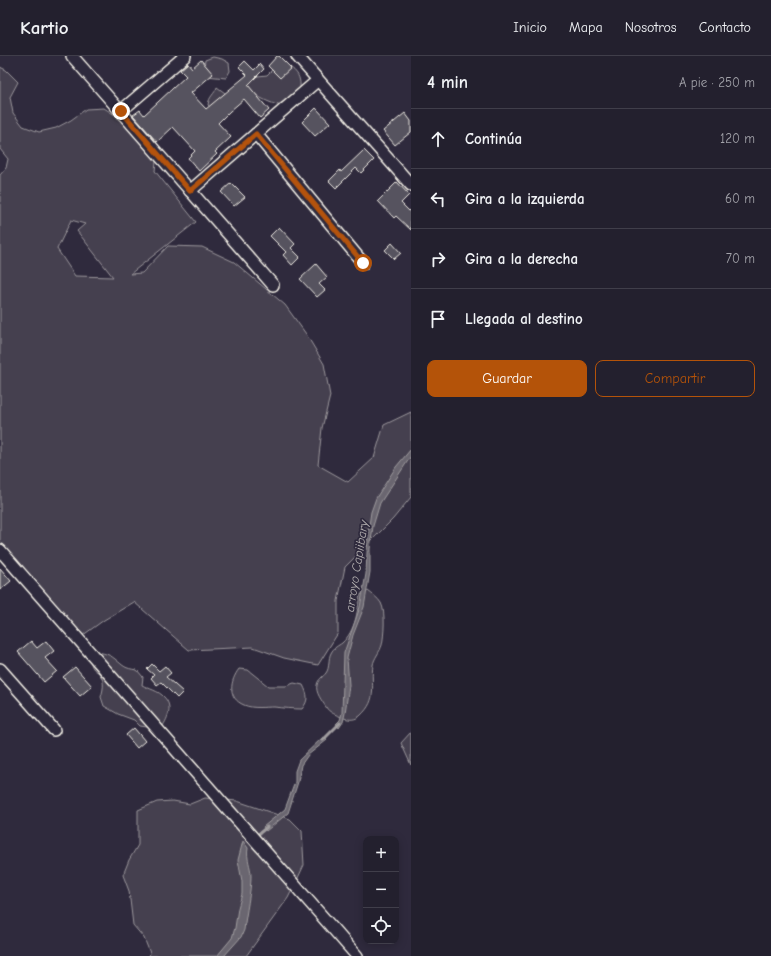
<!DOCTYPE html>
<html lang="es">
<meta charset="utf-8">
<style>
body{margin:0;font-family:"Comic Neue",sans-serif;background:#2b2836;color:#f1f3f6}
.controls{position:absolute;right:12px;bottom:12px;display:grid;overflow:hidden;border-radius:8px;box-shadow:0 2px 10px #0003}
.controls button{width:36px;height:36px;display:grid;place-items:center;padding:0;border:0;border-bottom:1px solid #403e4a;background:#23202e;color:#f1f3f6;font:20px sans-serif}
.stop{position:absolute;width:12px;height:12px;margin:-9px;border:3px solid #b45309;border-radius:50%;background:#fff}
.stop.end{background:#b45309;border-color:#fff;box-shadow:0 1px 4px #0008}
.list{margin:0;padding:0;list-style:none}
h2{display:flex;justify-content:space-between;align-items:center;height:52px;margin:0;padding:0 16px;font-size:17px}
h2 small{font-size:13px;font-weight:400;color:#a3a3aa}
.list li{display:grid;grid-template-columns:26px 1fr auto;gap:12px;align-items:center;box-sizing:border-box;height:60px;padding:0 16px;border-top:1px solid #403e4a}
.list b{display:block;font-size:15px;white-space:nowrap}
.list em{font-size:13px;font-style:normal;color:#a3a3aa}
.actions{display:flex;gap:8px;padding:12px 16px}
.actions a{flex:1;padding:9px 0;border:1px solid #b45309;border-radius:8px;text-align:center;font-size:14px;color:#b45309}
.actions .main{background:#b45309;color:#fff}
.icon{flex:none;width:22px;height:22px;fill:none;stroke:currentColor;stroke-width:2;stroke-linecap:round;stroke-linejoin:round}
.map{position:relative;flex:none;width:411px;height:900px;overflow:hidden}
header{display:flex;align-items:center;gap:24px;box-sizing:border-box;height:56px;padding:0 20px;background:#23202e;border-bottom:1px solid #403e4a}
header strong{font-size:19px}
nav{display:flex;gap:22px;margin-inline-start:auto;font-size:14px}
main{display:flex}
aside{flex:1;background:#23202e}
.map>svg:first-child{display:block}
.green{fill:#454050;stroke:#9c989c;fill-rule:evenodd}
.water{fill:#6a6670;stroke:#a19ea0}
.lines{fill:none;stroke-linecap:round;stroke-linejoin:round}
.stream{stroke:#a19ea0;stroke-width:3}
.building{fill:#56525f;stroke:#f4f1e8}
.street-casing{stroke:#f4f1e8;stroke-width:14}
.street{stroke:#2f2a3d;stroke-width:11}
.route{stroke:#b45309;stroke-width:5}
.labels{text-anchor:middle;stroke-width:3.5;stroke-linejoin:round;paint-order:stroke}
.water-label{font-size:13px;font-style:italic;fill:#b6b2b2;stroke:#2f2a3d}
</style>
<header>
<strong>Kartio</strong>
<nav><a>Inicio</a><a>Mapa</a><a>Nosotros</a><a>Contacto</a></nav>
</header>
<main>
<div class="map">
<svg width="411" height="900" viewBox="0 0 411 900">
<rect width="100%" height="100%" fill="#2f2a3d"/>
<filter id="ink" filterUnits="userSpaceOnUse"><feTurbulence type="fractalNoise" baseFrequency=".025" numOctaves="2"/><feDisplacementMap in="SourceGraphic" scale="8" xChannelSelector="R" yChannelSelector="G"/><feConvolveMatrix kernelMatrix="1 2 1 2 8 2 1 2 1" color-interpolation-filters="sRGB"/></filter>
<g filter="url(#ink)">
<!-- green -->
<g class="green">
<path d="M213,1l9,2 7,4 1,8 -4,7 -20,-2 -2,-8 1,-8z"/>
<path d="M280,6c16,7 23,14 19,32l-22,11c-13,-5 -22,-8 -29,-20l2,-8 17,-2z"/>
<path d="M0,11l6,3 12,12 -8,15 3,16 10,13 16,6 17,-4 15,-8 15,-11 18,-1 29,19 24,25 -2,19 41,51 -66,52 12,-1 26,-27 34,1 32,15 51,43 21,29 18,30 6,32 -8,32 -4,37 30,17 26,-24 10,-33 27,-13v85l-18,22 -48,48 -7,34v32l-20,32 -34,-7 -31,-11 -64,3 -55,-48 -30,18 -29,21 -75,-93v-373l6,-7 2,-9 -8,-10zM71,164l14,4 -8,7 36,46 -38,-1 -18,-27z"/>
<path d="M217,31l8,6v8l-14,7 -3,-3c1,-9 7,-11 9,-18z"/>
<path d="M368,535c5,4 10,7 13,12 5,9 3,33 1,42 -2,7 -8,13 -9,20 -3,20 6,34 -13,51 -5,4 -10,4 -16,2 -7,-3 -15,-5 -18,-11 -4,-6 -11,-15 -9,-22 1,-6 6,-8 9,-12 4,-5 2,-15 5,-20 3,-6 7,-7 11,-10 14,-13 15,-31 18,-48z"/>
<path d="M91,596c8,0 17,1 24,7 10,8 9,9 22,11l6,7 -1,8c7,4 17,6 22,12 10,10 3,23 -3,32l-21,-3 -6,-6 -16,-6 -14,-8 -3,-9c3,-10 4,-17 -3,-25 -2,-1 -4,-2 -5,-4 -3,-4 -3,-11 -2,-16z"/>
<path d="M239,613l9,1 20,16h18l8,-3 9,2c5,10 6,15 -1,24 -9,0 -18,-1 -28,-2 -9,0 -21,2 -30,-2 -17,-7 -14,-24 -5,-36z"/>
<path d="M411,676v33l-10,-22z"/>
<path d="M205,742l32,3 53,18 12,12 2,34 -7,15 -9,18 -42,58h-97l1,-3 -6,-15 -11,-13 -4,-34 -6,-16 6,-15 9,-15v-35l19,-8 16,-1 17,3z"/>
</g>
<!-- water -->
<g class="water">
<path d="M411,393v7l-31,47 -7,23 -3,23v23l-6,35 -11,28 -6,23 2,27 -4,28 -2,9 -4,6 -3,-4 4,-4 2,-7 2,-60 16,-46 6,-33 2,-42 3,-20 5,-14 20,-31z"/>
<path d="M323,681l4,3 -19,15 -7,10 -3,17 -10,31 -22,18 -3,-4 22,-18 10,-27v-11l4,-11z"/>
<path d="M243,785l5,7c-2,11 3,18 3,28 0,16 -5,37 -7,54l-3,7 -17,19h-7l15,-18 3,-10 3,-20 4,-14v-13l-4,-21z"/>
</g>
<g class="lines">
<!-- stream -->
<g class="stream">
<path d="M323,684l17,-17"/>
<path d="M256,780l11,-9"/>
</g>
</g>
<!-- building -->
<g class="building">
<path d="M277,0h2l12,12 -11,10 -12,-12z"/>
<path d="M201,4l12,14 -22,19 15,16 41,-34 -8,-8 6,-6 9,9 6,-6 4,5 -16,16 21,25 -9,8 -16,-19 -14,12 -12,12 13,14 -16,15 2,2 -18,17 -11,-13 7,-7 -22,-24 -16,15 -24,-27 7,-5 4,5 42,-39 -6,-6 8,-7 4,5z"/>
<path d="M316,52l14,15 -15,13 -13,-14z"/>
<path d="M405,57l6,8v11l-16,13 -12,-14z"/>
<path d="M364,94l10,10 -13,13 -5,-5 -20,20 -7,-7 11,-11 1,2z"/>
<path d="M397,126l12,13 -8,8 10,10v17l-15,-14 -2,2 -16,-17z"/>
<path d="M231,127l14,14 -11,9 -13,-14z"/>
<path d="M279,171l16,17 -4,4 9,9 -8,8 -9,-10 3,-3 -16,-16z"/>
<path d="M392,187l9,10 -7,6 -9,-9z"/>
<path d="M316,208l11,13 -8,7 6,6 -8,7 -17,-18z"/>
<path d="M0,512l11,13 -11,9z"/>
<path d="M31,585l6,7 9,-7 8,10 -9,7 12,13 -13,11 -26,-30z"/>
<path d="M152,608l7,7 6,-5 6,7 -5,4 17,15 -6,6 -16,-16 -4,3 -6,-7 3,-3 -7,-6z"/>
<path d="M75,611l17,19 -12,10 -17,-19z"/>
<path d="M134,672l11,13 -8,7 -11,-13z"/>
</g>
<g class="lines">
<defs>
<g id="street">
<path d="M72,0l201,229"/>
<path d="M297,0l114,129"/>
<path d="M121,55l64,-55"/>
<path d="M256,78l107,129"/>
<path d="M190,135l128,-111"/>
<path d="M0,494l357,406"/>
<path d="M0,613l54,61"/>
</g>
</defs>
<!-- street casing -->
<use href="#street" class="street-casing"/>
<!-- street -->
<use href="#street" class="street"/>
</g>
</g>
<g class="lines" filter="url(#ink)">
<!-- route -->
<path class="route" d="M121,55l69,80 66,-57 107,129"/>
</g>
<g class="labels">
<!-- water labels -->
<g class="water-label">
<text transform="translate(356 510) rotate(-81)" y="5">arroyo Capiibary</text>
</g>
</g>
</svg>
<div class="controls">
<button>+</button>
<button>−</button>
<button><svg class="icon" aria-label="locate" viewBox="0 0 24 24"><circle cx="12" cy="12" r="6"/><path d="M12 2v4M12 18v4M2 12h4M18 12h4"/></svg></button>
</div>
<div class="stop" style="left:363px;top:207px"></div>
<div class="stop end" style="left:121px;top:55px"></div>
</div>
<aside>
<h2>4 min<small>A pie · 250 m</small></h2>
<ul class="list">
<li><svg class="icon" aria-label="ahead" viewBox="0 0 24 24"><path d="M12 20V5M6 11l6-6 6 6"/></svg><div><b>Continúa</b></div><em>120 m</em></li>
<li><svg class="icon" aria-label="left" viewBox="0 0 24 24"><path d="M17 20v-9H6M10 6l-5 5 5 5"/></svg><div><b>Gira a la izquierda</b></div><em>60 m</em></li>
<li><svg class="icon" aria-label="right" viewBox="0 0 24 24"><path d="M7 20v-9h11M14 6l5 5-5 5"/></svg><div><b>Gira a la derecha</b></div><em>70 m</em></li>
<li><svg class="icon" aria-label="arrive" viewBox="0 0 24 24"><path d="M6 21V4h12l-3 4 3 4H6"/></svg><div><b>Llegada al destino</b></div></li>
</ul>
<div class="actions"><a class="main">Guardar</a><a>Compartir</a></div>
</aside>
</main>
